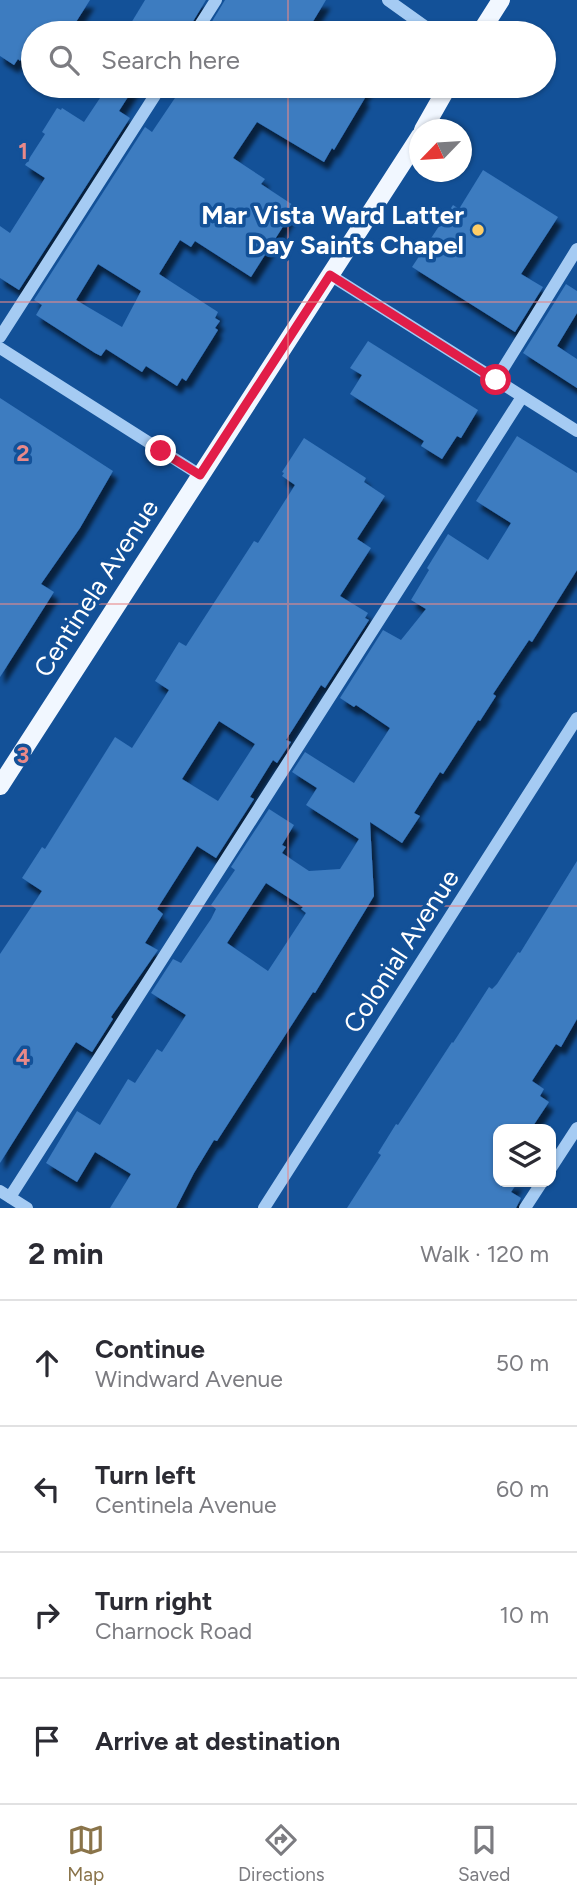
<!DOCTYPE html>
<meta charset="utf-8">
<style>
body{margin:0;font-family:Figtree,sans-serif;background:#f7f7f7;color:#2b2b33}
.controls{position:absolute;right:21px;bottom:21px;display:grid;overflow:hidden;border-radius:14px;box-shadow:0 2px 5px #0004}
.controls button{width:63px;height:63px;display:grid;place-items:center;padding:0;border:0;border-bottom:2px solid #e1e1e2;background:#fff;color:#2b2b33;font:35px sans-serif}
.compass{position:absolute;left:409px;top:119px;width:63px;height:63px;border-radius:50%;background:#fff;box-shadow:0 2px 5px #0004;rotate:245deg}
.stop{position:absolute;width:21px;height:21px;margin:-16px;border:5px solid #e11d48;border-radius:50%;background:#fff}
.stop.end{background:#e11d48;border-color:#fff;box-shadow:0 2px 7px #0008}
.list{margin:0;padding:0;list-style:none}
h2{display:flex;justify-content:space-between;align-items:center;height:91px;margin:0;padding:0 28px;font-size:30px}
h2 small{font-size:23px;font-weight:400;color:#7c7c81}
.list li{display:grid;grid-template-columns:46px 1fr auto;gap:21px;align-items:center;box-sizing:border-box;height:126px;padding:0 28px;border-top:2px solid #e1e1e2}
.list b{display:block;font-size:26px;white-space:nowrap}
.list p{margin:0;font-size:23px;white-space:nowrap;color:#7c7c81}
.list em{font-size:23px;font-style:normal;color:#7c7c81}
.icon{flex:none;width:38px;height:38px;fill:none;stroke:currentColor;stroke-width:2;stroke-linecap:round;stroke-linejoin:round}
.map{position:relative;flex:none;width:577px;height:1208px;overflow:hidden}
.search{position:absolute;background:#fff;box-shadow:0 2px 5px #0004;left:21px;right:21px;top:21px;height:77px;display:flex;align-items:center;gap:18px;box-sizing:border-box;padding:0 24px;border-radius:38px;color:#7c7c81;font-size:26px}
.sheet{height:595px;background:#fff}
nav{display:flex;justify-content:space-around;align-items:center;box-sizing:border-box;height:98px;border-top:2px solid #e1e1e2;background:#fff;font-size:19px;color:#7c7c81}
nav a{display:grid;justify-items:center;gap:4px}
nav .on{color:#8a744a}
.map>svg:first-child{display:block}
.building{fill:#3c7bc0;fill-rule:evenodd;filter:url(#shadow)}
.lines{fill:none;stroke-linecap:round;stroke-linejoin:round}
.minor{stroke:#a5cbf3;stroke-width:12}
.major{stroke:#f1f7ff;stroke-width:18}
.route{stroke:#e11d48;stroke-width:9}
.grid{fill:none;stroke:#e88989;stroke-width:2;stroke-opacity:0.55}
.poi-dot{fill:#ffce67;stroke:#135198;stroke-width:2.5}
.labels{text-anchor:middle;stroke-width:7;stroke-linejoin:round;paint-order:stroke}
.poi-label{font-size:26px;font-weight:bold;fill:#fff;stroke:#135198;text-anchor:end}
.street-label{font-size:26px;fill:#fff;stroke:#135198}
.grid-label{font-size:23px;text-anchor:middle;font-weight:bold;fill:#e88989;stroke:#135198;stroke-width:7;stroke-linejoin:round;paint-order:stroke}
</style>
<div class="map">
<svg width="577" height="1208" viewBox="0 0 577 1208">
<defs>
<filter id="shadow"><feDropShadow dx="4.5" dy="8" stdDeviation="2" flood-color="#0009"/></filter>
</defs>
<rect width="100%" height="100%" fill="#135198"/>
<!-- building -->
<g class="building">
<path d="M0,0h90l-21,33h-36v5l-13,23 -2,-2 -4,6 -14,-9z"/>
<path d="M145,0h61l-20,33h-61z"/>
<path d="M225,0h101l-20,33h-101z"/>
<path d="M108,86h27l-16,25 11,7 -111,172 -19,-12v-52l10,7 35,-55 -20,-13 20,-31 -3,-2 15,-24 4,2 1,-2 22,14z"/>
<path d="M183,86h186l-7,10 3,2 -31,52 -2,-2 -8,14 -67,-40 -24,36 32,21 -4,5 32,21 -5,7 3,2 -40,63 -56,-36 -4,6 -11,-7 -21,34 59,38 -3,6 5,3 -5,7 3,2 -32,51 -4,-3 -5,8 -31,-20 -4,6 -36,-23 -5,7 -6,-3 -59,-38 6,-10 -8,-5 111,-173 7,5zM98,264l43,27 -19,36 -46,-27z"/>
<path d="M483,170l75,47 -37,57 22,13 -28,45 -103,-65 41,-62 6,4z"/>
<path d="M566,284l11,7v22l-20,33 20,13v29l-54,-35z"/>
<path d="M368,341l110,69 -17,28 -4,-2 -15,23 -21,-13 3,-5 -74,-47 12,-19 -12,-7z"/>
<path d="M0,398l113,73 -33,57 -39,56 13,8 -54,85z"/>
<path d="M517,436l60,37v97l-45,72 -3,-2 -36,54 3,2 -16,25 -2,-1 -35,54 -3,-2 -26,41 6,3 -18,27 -32,-21 4,74 -59,97 -2,-1 -96,149 -3,-1 -20,33 -18,35h-66l21,-34 -36,-22 -18,30 -31,-19 31,-52 23,14 28,-46 7,4 22,-34 5,3 24,-37 -35,-22 22,-34 8,4 30,-44 5,-10 -5,-4 24,-35 -4,-3 38,-58 25,16 -12,20 4,2 -4,6 27,18 31,-2 19,-30 -53,-34 11,-17 -25,-16 13,-20 49,31 36,-55 -34,-23 -2,2 -14,-9 43,-68 18,10 25,-31 -15,-9 18,-30 -2,-2 21,-34 40,26 23,-37 -35,-22zM266,883l37,24 -2,2 5,4 -38,58 -41,-28z"/>
<path d="M304,438l62,40 -2,4 21,14 -28,43 14,9 -31,48 28,17 -3,5 4,2 -44,68 -4,-3 -35,55 5,2 -14,21 -4,-3 -23,37 4,2 -38,59 -19,-12 -40,63 6,5 -18,29 13,7 -47,67 2,2 -21,33 -16,-10 -76,121v-209l42,-63 -20,-13 20,-31 3,2 70,-112 17,11 37,-58 -14,-9 24,-39 7,4 68,-105 4,2 37,-58 -13,-9 2,-3 -2,-1zM219,721l36,23 -37,57 -36,-22z"/>
<path d="M577,861v158l-16,28 -5,-3 -24,37 12,8 -4,7 9,6 -18,27h-33v53h20l-7,10 10,6 -5,10h-169l34,-53 -3,-2 18,-29 2,1 54,-83 1,1 36,-56 3,2 5,-5 21,-32 2,1z"/>
</g>
<g class="lines">
<!-- minor -->
<g class="minor">
<path d="M388,0l46,33"/>
<path d="M195,33l21,-33"/>
<path d="M330,275l247,156"/>
<path d="M0,337l161,-251"/>
<path d="M0,348l200,127"/>
<path d="M496,380l81,-131"/>
<path d="M551,1168l26,-40"/>
<path d="M0,1191l27,17"/>
<path d="M10,1197l512,-800"/>
<path d="M264,1208l313,-490"/>
<path d="M525,1208l17,-26"/>
</g>
<!-- major -->
<g class="major">
<path d="M480,33l21,-33"/>
<path d="M423,130l25,-44"/>
<path d="M0,786l420,-650"/>
</g>
</g>
<g class="lines">
<!-- route -->
<path class="route" d="M161,451l39,24 130,-200 166,105"/>
</g>
<!-- grid -->
<path class="grid" d="M288,0v33M288,86v1122M0,302h577M0,604h577M0,906h577"/>
<!-- markers -->
<circle class="poi-dot" cx="478" cy="230" r="7"/>
<g class="labels">
<!-- poi labels -->
<g class="poi-label">
<text x="464" y="224">Mar Vista Ward Latter<tspan x="464" dy="30">Day Saints Chapel</tspan></text>
</g>
<!-- street labels -->
<g class="street-label">
<text transform="translate(96 588) rotate(-57)" y="9">Centinela Avenue</text>
<text transform="translate(401 951) rotate(-57)" y="9">Colonial Avenue</text>
</g>
</g>
<g class="grid-label">
<text x="23" y="159">1</text>
<text x="23" y="461">2</text>
<text x="23" y="763">3</text>
<text x="23" y="1065">4</text>
</g>
</svg>
<div class="controls">
<button><svg class="icon" aria-label="layers" viewBox="0 0 24 24"><path d="M12 4l9 5-9 5-9-5zM3 14l9 5 9-5"/></svg></button>
</div>
<svg class="compass" viewBox="-18 -18 36 36"><path d="M0-13l5 13h-10z" fill="#e53935"/><path d="M0 13l5-13h-10z" fill="#7c7c81"/></svg>
<div class="stop" style="left:496px;top:380px"></div>
<div class="stop end" style="left:161px;top:451px"></div>
<div class="search"><svg class="icon" aria-label="search" viewBox="0 0 24 24"><circle cx="10" cy="10" r="6"/><path d="M15 15l6 6"/></svg>Search here</div>
</div>
<section class="sheet">
<h2>2 min<small>Walk · 120 m</small></h2>
<ul class="list">
<li><svg class="icon" aria-label="ahead" viewBox="0 0 24 24"><path d="M12 20V5M6 11l6-6 6 6"/></svg><div><b>Continue</b><p>Windward Avenue</p></div><em>50 m</em></li>
<li><svg class="icon" aria-label="left" viewBox="0 0 24 24"><path d="M17 20v-9H6M10 6l-5 5 5 5"/></svg><div><b>Turn left</b><p>Centinela Avenue</p></div><em>60 m</em></li>
<li><svg class="icon" aria-label="right" viewBox="0 0 24 24"><path d="M7 20v-9h11M14 6l5 5-5 5"/></svg><div><b>Turn right</b><p>Charnock Road</p></div><em>10 m</em></li>
<li><svg class="icon" aria-label="arrive" viewBox="0 0 24 24"><path d="M6 21V4h12l-3 4 3 4H6"/></svg><div><b>Arrive at destination</b></div></li>
</ul>
</section>
<nav>
<a class="on"><svg class="icon" aria-label="map" viewBox="0 0 24 24"><path d="M3 6l6-2 6 2 6-2v14l-6 2-6-2-6 2zM9 4v14M15 6v14"/></svg>Map</a>
<a><svg class="icon" aria-label="directions" viewBox="0 0 24 24"><path d="M12 3l9 9-9 9-9-9zM9 14v-3h6M13 9l2 2-2 2"/></svg>Directions</a>
<a><svg class="icon" aria-label="saved" viewBox="0 0 24 24"><path d="M7 4h10v16l-5-4-5 4z"/></svg>Saved</a>
</nav>
